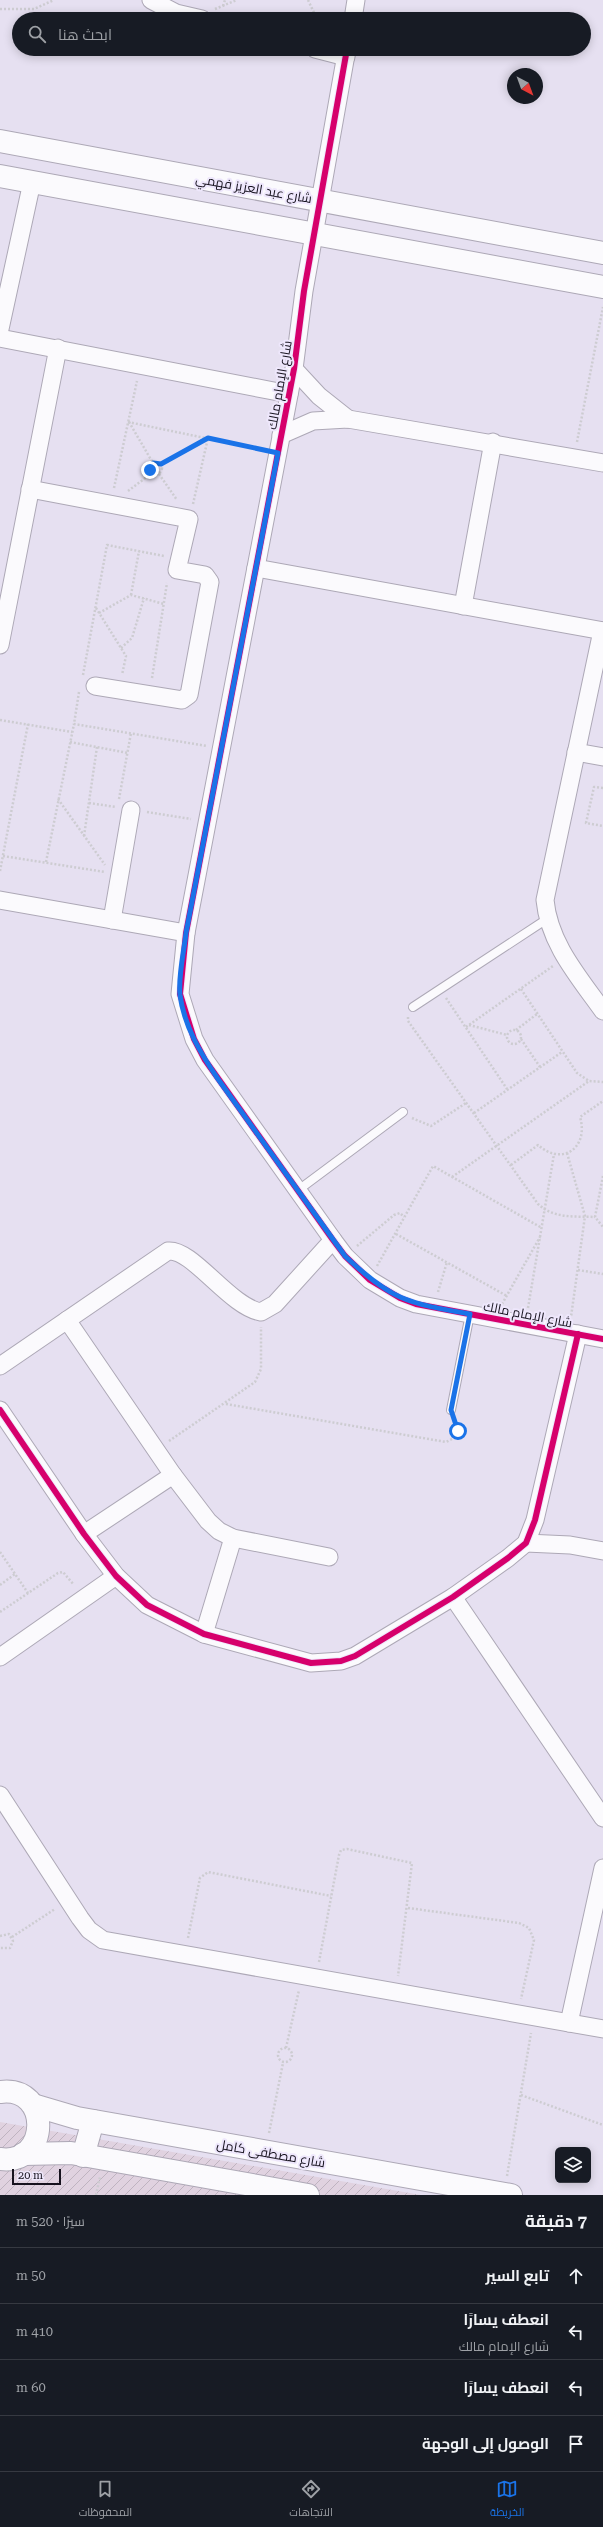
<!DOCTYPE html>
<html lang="ar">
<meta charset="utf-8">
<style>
body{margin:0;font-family:"Roboto Serif",Cairo,serif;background:#242831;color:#f1f3f6;direction:rtl}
.controls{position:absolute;right:12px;bottom:12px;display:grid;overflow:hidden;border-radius:6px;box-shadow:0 2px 10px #0003}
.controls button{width:36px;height:36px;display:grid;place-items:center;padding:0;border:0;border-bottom:1px solid #363941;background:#171b24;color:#f1f3f6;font:20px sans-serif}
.compass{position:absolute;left:507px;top:68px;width:36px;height:36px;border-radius:50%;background:#171b24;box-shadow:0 2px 10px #0003;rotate:139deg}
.scale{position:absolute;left:12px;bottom:10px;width:49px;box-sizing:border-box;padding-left:4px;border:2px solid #16121e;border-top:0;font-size:11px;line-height:14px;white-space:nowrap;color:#16121e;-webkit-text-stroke:3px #eee7fc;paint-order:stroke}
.stop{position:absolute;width:12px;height:12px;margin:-9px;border:3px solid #1a73e8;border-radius:50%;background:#fff}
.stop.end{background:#1a73e8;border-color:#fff;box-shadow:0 1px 4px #0008}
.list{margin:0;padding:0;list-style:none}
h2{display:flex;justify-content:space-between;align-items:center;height:52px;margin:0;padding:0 16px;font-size:17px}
h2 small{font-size:13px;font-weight:400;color:#9ea1a6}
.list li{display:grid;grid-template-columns:26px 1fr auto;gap:12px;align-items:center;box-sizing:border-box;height:56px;padding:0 16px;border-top:1px solid #363941}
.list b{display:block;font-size:15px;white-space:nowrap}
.list p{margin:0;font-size:13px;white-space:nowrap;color:#9ea1a6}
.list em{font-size:13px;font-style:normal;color:#9ea1a6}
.icon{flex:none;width:22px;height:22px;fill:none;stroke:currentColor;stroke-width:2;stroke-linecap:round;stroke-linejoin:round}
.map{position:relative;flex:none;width:603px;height:2195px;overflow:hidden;direction:ltr}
.search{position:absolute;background:#171b24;box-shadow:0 2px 10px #0003;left:12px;right:12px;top:12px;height:44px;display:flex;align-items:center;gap:10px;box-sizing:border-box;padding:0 14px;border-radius:22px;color:#9ea1a6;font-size:15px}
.sheet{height:276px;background:#171b24}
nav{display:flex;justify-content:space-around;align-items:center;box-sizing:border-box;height:56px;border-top:1px solid #363941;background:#171b24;font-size:11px;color:#9ea1a6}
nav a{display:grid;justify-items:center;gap:2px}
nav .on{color:#1a73e8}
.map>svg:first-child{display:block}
.industrial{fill:url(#industrial-furrows)}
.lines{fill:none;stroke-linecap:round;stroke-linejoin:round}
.lane-casing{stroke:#ada8b6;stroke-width:10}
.street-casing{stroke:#ada8b6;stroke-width:19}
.secondary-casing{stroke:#ada8b6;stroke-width:24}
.path{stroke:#cdccd1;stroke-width:2.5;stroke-dasharray:2 2;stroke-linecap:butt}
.lane{stroke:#fbfafd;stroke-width:8}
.street{stroke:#fbfafd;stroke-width:17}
.secondary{stroke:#fbfafd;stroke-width:22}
.cycleway-casing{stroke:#eee7fc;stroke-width:8}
.cycleway{stroke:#d6006c;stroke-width:6}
.route{stroke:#1a73e8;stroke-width:5}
.labels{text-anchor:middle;stroke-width:4;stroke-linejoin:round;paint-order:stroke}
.street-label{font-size:13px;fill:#16121e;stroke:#eee7fc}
</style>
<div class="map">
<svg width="603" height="2195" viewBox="0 0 603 2195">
<defs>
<pattern id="industrial-furrows" width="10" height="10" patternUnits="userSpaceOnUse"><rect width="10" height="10" fill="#e0d2e0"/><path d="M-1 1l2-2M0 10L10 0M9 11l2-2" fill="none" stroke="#bfb3c0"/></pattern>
</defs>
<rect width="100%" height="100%" fill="#e6e0f1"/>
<!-- industrial -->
<path class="industrial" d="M0,2122l421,73h-421z"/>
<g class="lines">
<defs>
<g id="lane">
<path d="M413,1007l134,-88"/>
<path d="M297,1191l106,-79"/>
<path d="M451,1410l19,-96"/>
</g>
<g id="street">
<path d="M151,0l25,13 26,6"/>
<path d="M353,19l3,-19"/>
<path d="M315,49l31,8"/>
<path d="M347,49l-43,242 -10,78 -108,564 -6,61 14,45 11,21 128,180 12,16 25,24 30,18 16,6 187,35"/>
<path d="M0,329l32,-147"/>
<path d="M0,338l289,56"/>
<path d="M294,369l25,27 29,23"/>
<path d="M281,435l32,-14 35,-2 255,44"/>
<path d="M30,489l159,30 -12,51 28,5 5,7 -21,113 -7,5 -87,-14"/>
<path d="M256,568l347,63"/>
<path d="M463,606l30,-164"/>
<path d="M602,631l-57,269c4,43 33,76 58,111"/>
<path d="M0,645l58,-297"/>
<path d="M576,752l27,5"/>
<path d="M0,900l186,33"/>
<path d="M112,920l19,-110"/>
<path d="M67,1320l106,155 35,46 11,10 14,7 96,19"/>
<path d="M0,1366l168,-115c24,-3 62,56 93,61l14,-8 58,-64"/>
<path d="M0,1410l84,124 32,42 31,29 57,29 107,29 30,-2 14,-5 98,-59 55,-39 18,-15 9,-23 43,-186"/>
<path d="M84,1534l89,-59"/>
<path d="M526,1543l44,2 33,6"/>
<path d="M453,1597l150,221"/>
<path d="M204,1634l29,-96"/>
<path d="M0,1657l116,-81"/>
<path d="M0,1795l80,123 9,12 14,10 500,89"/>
<path d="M569,2023l34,-155"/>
</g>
<g id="secondary">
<path d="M0,141l603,112"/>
<path d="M0,176l603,111"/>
<path d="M0,2092c52,-7 50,74 0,67"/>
<path d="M33,2105l44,13 434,77"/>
<path d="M23,2154l48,-1 237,42"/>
<path d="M83,2156l10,-35"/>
</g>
</defs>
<!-- lane casing -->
<use href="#lane" class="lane-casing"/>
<!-- street casing -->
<use href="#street" class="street-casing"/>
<!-- secondary casing -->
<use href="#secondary" class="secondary-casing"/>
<!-- path -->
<g class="path">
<path d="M308,0l9,19"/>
<path d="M223,6l2,-6"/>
<path d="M0,9h34l20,-9"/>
<path d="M215,9l22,-9"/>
<path d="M128,422l135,28"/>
<path d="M129,422l24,41"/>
<path d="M577,442l26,-135"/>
<circle cx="156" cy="468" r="6"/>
<path d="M161,464l47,-25"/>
<path d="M159,474l18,26"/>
<path d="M114,488l23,-107"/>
<path d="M128,491l24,-18"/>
<path d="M193,504l15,-66"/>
<path d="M131,595l8,-44"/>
<path d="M96,608l30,48 -4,19"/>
<path d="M99,613l32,-18 33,9"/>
<path d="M121,648l11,-10 12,-40"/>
<path d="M83,675l24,-130 57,11"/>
<path d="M152,678l15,-95"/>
<path d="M79,692l-5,32 133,22"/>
<path d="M0,720l72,12"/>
<path d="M70,742l58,11"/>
<path d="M603,788l-9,-1 -8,36 17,3"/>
<path d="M58,799l47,66"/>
<path d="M119,799l12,-66"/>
<path d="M89,803l27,4"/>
<path d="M147,812l44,7"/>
<path d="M84,836l13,-89"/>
<path d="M3,856l102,16"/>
<path d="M46,862l28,-138"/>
<path d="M0,871l28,-147"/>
<path d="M521,989l56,84 12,8 14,1"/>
<path d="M446,998l61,91"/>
<path d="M408,1017v4l130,183c16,15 37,12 57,13"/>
<path d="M469,1025l38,10"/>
<path d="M466,1027l87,-61"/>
<circle cx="514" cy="1037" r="7"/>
<path d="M516,1030l21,-16"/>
<path d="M521,1039l19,28"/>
<path d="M474,1113l88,-61"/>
<path d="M412,1118l19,8 35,-23"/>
<path d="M567,1153l18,63 -14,101"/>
<path d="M511,1165l27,-20c25,22 51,2 42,-28l23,-16"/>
<path d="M603,1176l-8,41 8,10"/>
<path d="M452,1177l137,-96"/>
<path d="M396,1234l111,62"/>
<path d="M357,1246l37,-31 6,-2 4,4"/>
<path d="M377,1266l56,-100 109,62"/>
<path d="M578,1270l25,4"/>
<path d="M438,1292l9,-30"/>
<path d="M502,1304l38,-67"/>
<path d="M528,1308l26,-154"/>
<path d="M226,1404l220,38 8,-4 4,-7 -4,-11"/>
<path d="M169,1441l86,-59 6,-13v-42"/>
<path d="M0,1552l28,41"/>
<path d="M0,1585l15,-11"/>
<path d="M0,1612l58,-39 5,-1 11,13"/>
<path d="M408,1908l111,15 10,5 5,12 -13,59"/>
<path d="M0,1936l9,-2 4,7 -3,7h-10"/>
<path d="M12,1937l43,-28"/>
<path d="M188,1938l12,-60 8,-6 123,24"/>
<path d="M319,1962l20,-107 2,-5 6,-1 65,14 -14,113"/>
<circle cx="285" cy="2055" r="7"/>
<path d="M286,2048l13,-58"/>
<path d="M521,2095l82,30"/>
<path d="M269,2133l14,-70"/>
<path d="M507,2176l24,-143"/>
<path d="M96,2195l4,-18"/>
</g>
<!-- lane -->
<use href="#lane" class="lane"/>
<!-- street -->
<use href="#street" class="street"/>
<!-- secondary -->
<use href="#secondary" class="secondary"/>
<defs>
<g id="cycleway">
<path d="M347,49l-43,242 -10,78 -108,564 -6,61 14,45 11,21 128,180 12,16 25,24 30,18 16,6 187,35"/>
<path d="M0,1410l84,124 32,42 31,29 57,29 107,29 30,-2 14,-5 98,-59 55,-39 18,-15 9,-23 43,-186"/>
</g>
</defs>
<!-- cycleway casing -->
<use href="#cycleway" class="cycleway-casing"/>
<!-- cycleway -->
<use href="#cycleway" class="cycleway"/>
</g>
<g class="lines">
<!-- route -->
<path class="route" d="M150,470l3,-7 8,1 47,-26 70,15 -92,480c-2,19 -8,43 -6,62 4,31 21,59 38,84l127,177c47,45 63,47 125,58l-19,96 7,21"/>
</g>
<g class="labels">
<!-- street labels -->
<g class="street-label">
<text transform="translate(254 188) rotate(10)" y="5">شارع عبد العزيز فهمي</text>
<text transform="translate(279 385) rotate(-80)" y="5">شارع الإمام مالك</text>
<text transform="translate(528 1314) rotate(11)" y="5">شارع الإمام مالك</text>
<text transform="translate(271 2153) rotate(10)" y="5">شارع مصطفى كامل</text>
</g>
</g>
</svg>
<div class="controls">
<button><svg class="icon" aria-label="layers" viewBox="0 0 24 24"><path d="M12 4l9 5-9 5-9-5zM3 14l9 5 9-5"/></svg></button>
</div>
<svg class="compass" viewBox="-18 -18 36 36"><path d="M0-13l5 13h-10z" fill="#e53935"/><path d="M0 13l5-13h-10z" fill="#9ea1a6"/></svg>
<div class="scale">20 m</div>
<div class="stop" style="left:458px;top:1431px"></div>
<div class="stop end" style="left:150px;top:470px"></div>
<div class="search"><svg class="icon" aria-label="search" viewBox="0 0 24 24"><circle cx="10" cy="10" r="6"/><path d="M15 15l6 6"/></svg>ابحث هنا</div>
</div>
<section class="sheet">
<h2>7 دقيقة<small>سيرًا · 520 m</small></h2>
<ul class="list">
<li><svg class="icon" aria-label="ahead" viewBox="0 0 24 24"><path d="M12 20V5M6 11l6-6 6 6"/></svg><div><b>تابع السير</b></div><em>50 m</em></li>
<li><svg class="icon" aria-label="left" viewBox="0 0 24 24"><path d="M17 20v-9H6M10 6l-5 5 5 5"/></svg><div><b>انعطف يسارًا</b><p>شارع الإمام مالك</p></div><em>410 m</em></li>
<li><svg class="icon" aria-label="left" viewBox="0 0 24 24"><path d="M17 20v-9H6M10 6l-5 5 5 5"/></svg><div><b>انعطف يسارًا</b></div><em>60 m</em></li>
<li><svg class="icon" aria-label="arrive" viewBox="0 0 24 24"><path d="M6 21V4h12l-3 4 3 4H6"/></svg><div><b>الوصول إلى الوجهة</b></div></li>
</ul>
</section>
<nav>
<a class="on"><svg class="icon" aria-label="map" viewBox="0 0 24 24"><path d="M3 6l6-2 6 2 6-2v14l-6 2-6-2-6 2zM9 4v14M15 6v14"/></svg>الخريطة</a>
<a><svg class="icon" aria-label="directions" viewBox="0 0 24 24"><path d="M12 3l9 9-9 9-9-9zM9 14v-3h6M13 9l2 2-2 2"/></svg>الاتجاهات</a>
<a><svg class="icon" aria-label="saved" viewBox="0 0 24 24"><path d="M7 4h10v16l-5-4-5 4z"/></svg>المحفوظات</a>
</nav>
